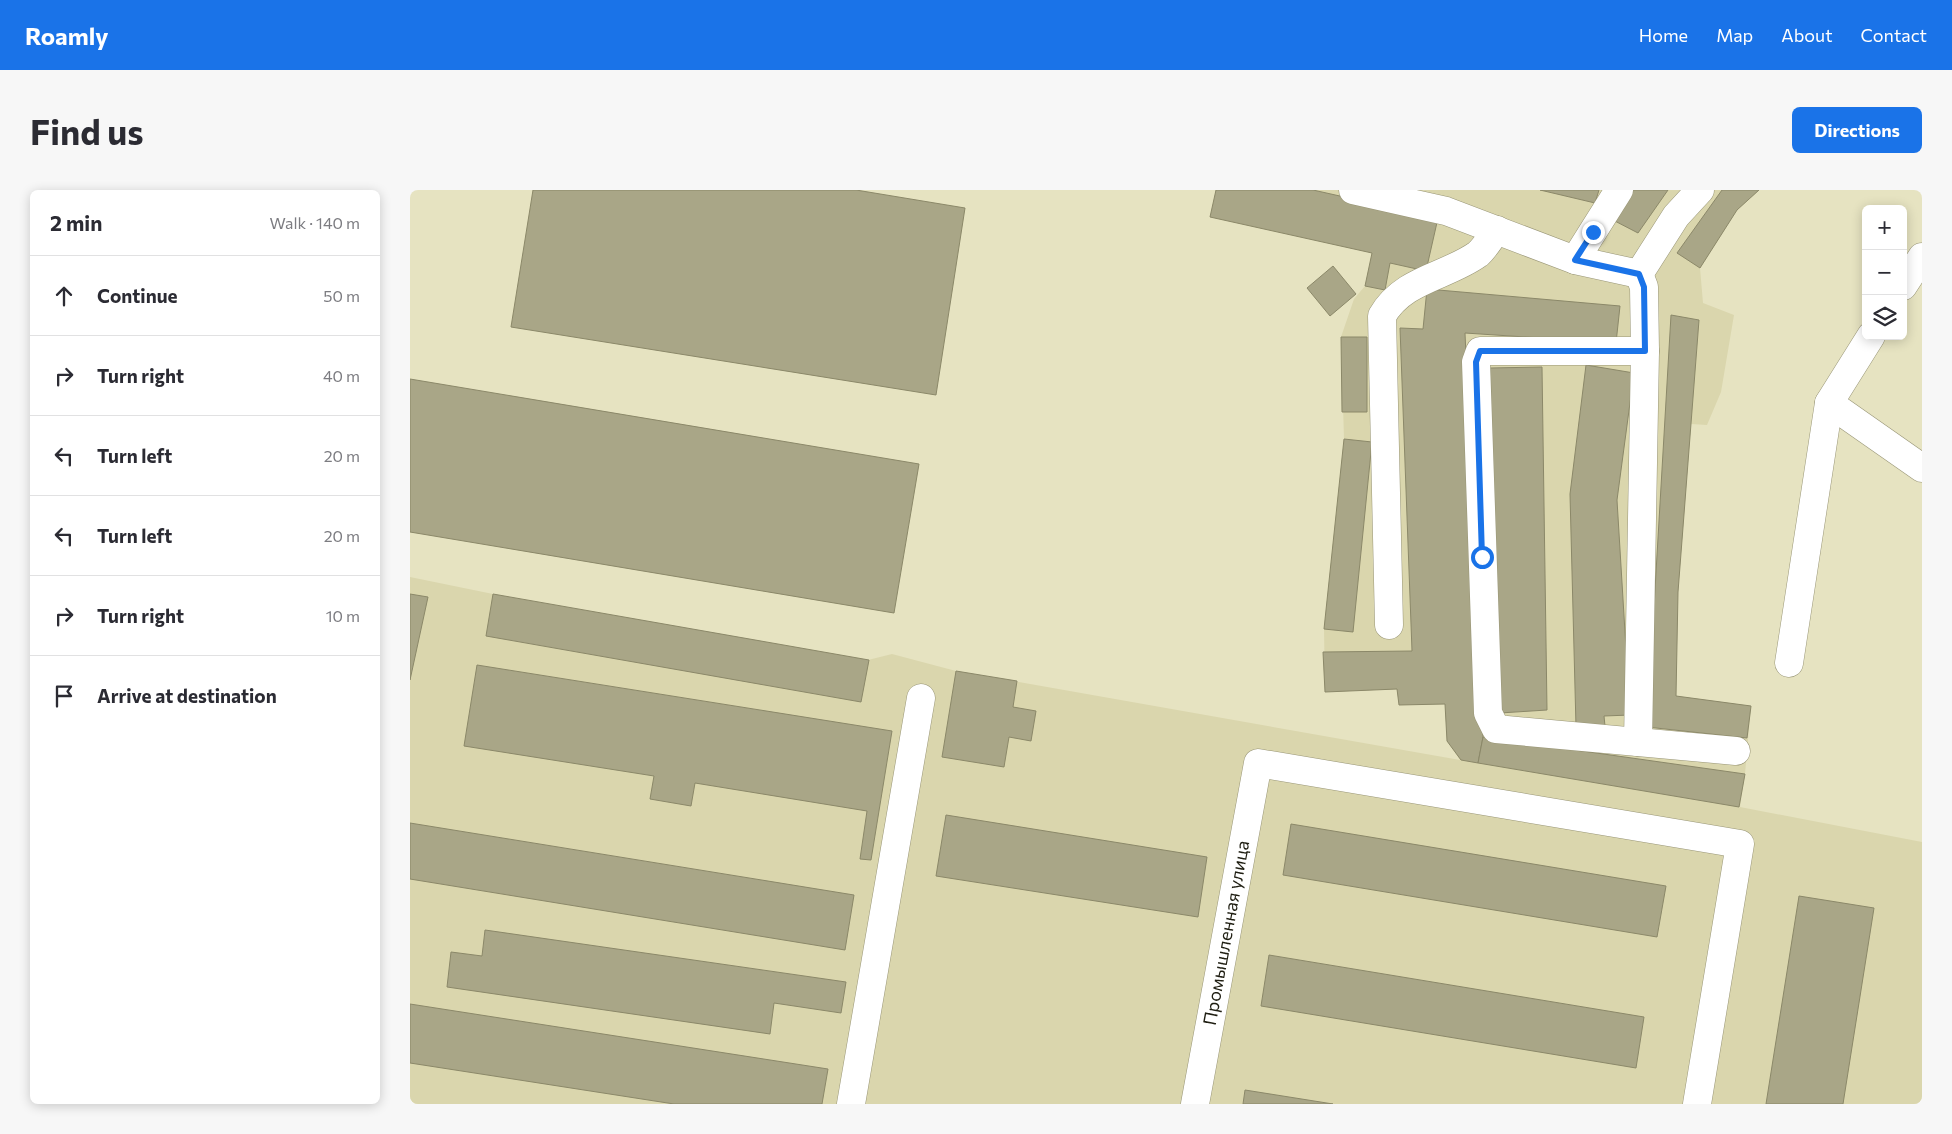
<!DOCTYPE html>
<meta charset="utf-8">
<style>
body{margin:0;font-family:Commissioner,sans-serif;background:#f7f7f7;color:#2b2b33}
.controls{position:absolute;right:15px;top:15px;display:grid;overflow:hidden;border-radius:8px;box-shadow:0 2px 12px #0003}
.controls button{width:45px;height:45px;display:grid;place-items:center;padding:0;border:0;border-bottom:1px solid #e1e1e2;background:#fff;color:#2b2b33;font:25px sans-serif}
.stop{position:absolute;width:15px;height:15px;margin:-11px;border:4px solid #1a73e8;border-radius:50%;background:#fff}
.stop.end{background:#1a73e8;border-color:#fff;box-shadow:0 1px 5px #0008}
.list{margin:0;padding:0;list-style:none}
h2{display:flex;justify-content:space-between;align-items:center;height:65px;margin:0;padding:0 20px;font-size:21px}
h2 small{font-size:16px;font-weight:400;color:#7c7c81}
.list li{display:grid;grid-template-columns:32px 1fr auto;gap:15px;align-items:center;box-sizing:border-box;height:80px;padding:0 20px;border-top:1px solid #e1e1e2}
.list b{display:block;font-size:19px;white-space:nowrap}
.list em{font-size:16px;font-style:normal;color:#7c7c81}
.icon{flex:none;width:28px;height:28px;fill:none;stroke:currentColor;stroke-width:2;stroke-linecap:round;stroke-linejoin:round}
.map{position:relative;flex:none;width:1512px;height:914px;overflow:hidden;border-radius:8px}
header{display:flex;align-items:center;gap:30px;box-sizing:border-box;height:70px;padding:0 25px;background:#1a73e8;color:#fff}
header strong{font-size:24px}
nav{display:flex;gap:28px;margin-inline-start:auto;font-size:18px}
.intro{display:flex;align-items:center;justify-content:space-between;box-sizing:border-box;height:120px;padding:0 30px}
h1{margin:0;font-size:35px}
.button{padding:12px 22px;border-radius:8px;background:#1a73e8;color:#fff;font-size:18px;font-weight:700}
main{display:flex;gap:30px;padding:0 30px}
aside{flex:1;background:#fff;border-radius:8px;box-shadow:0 2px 12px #0003}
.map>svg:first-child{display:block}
.built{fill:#dad6ad}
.building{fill:#a9a687;stroke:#8b8869}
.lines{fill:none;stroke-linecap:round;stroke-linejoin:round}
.minor-casing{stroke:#999677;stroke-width:29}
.minor{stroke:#fff;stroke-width:28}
.route{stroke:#1a73e8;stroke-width:6}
.labels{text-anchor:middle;stroke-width:4.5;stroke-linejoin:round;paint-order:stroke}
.street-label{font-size:18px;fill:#1f1e12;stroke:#fff}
</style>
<header>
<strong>Roamly</strong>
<nav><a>Home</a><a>Map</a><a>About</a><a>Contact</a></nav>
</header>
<div class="intro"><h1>Find us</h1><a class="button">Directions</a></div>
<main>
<aside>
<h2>2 min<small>Walk · 140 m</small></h2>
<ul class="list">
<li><svg class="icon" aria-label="ahead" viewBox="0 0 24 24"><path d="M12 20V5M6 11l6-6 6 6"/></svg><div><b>Continue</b></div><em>50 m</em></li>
<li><svg class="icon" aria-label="right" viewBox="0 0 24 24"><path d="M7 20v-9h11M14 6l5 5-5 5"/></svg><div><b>Turn right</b></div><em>40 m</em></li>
<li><svg class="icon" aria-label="left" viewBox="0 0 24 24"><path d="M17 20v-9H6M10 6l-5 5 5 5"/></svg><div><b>Turn left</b></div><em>20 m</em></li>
<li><svg class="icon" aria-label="left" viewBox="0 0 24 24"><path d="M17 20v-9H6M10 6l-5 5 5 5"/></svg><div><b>Turn left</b></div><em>20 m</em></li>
<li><svg class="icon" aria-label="right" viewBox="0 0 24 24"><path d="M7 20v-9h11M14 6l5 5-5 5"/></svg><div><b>Turn right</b></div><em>10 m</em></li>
<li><svg class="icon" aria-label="arrive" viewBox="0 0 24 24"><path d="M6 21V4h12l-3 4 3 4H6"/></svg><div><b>Arrive at destination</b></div></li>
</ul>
</aside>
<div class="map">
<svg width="1512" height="914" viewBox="0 0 1512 914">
<rect width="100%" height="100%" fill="#e6e3c1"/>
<!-- built -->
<path class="built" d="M806,0h543l-22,20 -37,58 3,35 31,12 -13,77 -14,33 -16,-1 -13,168 -2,104 75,10 -6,68 -5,33 182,35v262h-1512v-527l83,17 375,66 24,-6 64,17 504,89 -13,-19 -2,-37 -46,1 -2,-16 -72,3 -1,-63 20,-190 -3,-102 13,-38 11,-13 7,-33 -162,-36z"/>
<!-- building -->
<g class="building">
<path d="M123,0h323l109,18 -29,187 -425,-68z"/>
<path d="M806,0h97l125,28 -12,53 -36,-8 -5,27 -20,-4 7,-33 -162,-36z"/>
<path d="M1130,0h59l-4,13z"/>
<path d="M1221,0h37l-30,43 -27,-14z"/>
<path d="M1312,0h37l-22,20 -37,58 -23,-15z"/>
<path d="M923,76l23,28 -26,22 -23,-28z"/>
<path d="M1017,99l193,17 -4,37 -151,-10 18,404 -5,26 -17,-3 -14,-19 -2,-37 -46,1 -2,-16 -72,3 -2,-40 89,-1 -12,-323 23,1z"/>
<path d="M1261,125l28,5 -21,272 -2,104 75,10 -4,32 -100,-11z"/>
<path d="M931,147h26v75h-25z"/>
<path d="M1176,175l48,8 -17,127 13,215 -26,1 1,10 -29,1 -6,-233z"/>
<path d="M1132,177l5,343 -47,3 -10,-345z"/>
<path d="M0,189l509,85 -25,149 -484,-81z"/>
<path d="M934,249l28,3 -19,190 -29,-3z"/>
<path d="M0,404l18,3 -18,83z"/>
<path d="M83,404l376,66 -8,42 -375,-66z"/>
<path d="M67,475l415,66 -21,129 -11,-1 7,-48 -172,-28 -4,23 -41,-7 4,-23 -190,-30z"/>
<path d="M546,481l61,10 -4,26 23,4 -5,30 -22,-4 -5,30 -62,-10z"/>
<path d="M1073,547l262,37 -6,33 -261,-44z"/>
<path d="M536,625l261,42 -9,60 -262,-41z"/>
<path d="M0,633l444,72 -9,55 -435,-71z"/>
<path d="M881,634l375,62 -9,51 -374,-62z"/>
<path d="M1389,706l75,12 -31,196h-77z"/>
<path d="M75,740l361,52 -5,31 -67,-10 -4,31 -323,-47 4,-35 31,4z"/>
<path d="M859,765l375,62 -8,51 -375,-62z"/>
<path d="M0,814l418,65 -6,35h-148l-264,-41z"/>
<path d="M835,900l88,14h-90z"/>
</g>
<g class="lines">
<defs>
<g id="minor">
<path d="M943,0l93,21 129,49 64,14 5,13 1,64 -7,391"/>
<path d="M1165,70l44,-70"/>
<path d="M1229,84l37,-58 24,-26"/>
<path d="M1493,96l19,-29"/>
<path d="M1235,161h-165l-4,11 12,351 8,16 240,22"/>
<path d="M1419,213l93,65"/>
<path d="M979,435l-7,-309c21,-37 64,-39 96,-62 7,-6 13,-17 19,-24"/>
<path d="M1379,473l40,-260 42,-67"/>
<path d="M441,914l70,-406"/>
<path id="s1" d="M785,914l63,-341 482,81 -43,260"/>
</g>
</defs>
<!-- minor casing -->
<use href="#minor" class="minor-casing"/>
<!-- minor -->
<use href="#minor" class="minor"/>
</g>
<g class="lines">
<!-- route -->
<path class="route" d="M1072,367l-6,-195 4,-11h165l-1,-64 -5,-13 -64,-14 18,-28"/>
</g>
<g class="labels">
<!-- street labels -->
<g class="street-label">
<text dy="6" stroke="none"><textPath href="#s1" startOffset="174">Промышленная улица</textPath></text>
</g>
</g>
</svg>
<div class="controls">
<button>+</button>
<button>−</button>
<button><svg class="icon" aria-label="layers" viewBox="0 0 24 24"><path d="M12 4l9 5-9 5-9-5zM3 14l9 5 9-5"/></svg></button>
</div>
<div class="stop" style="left:1072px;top:367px"></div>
<div class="stop end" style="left:1183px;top:42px"></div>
</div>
</main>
